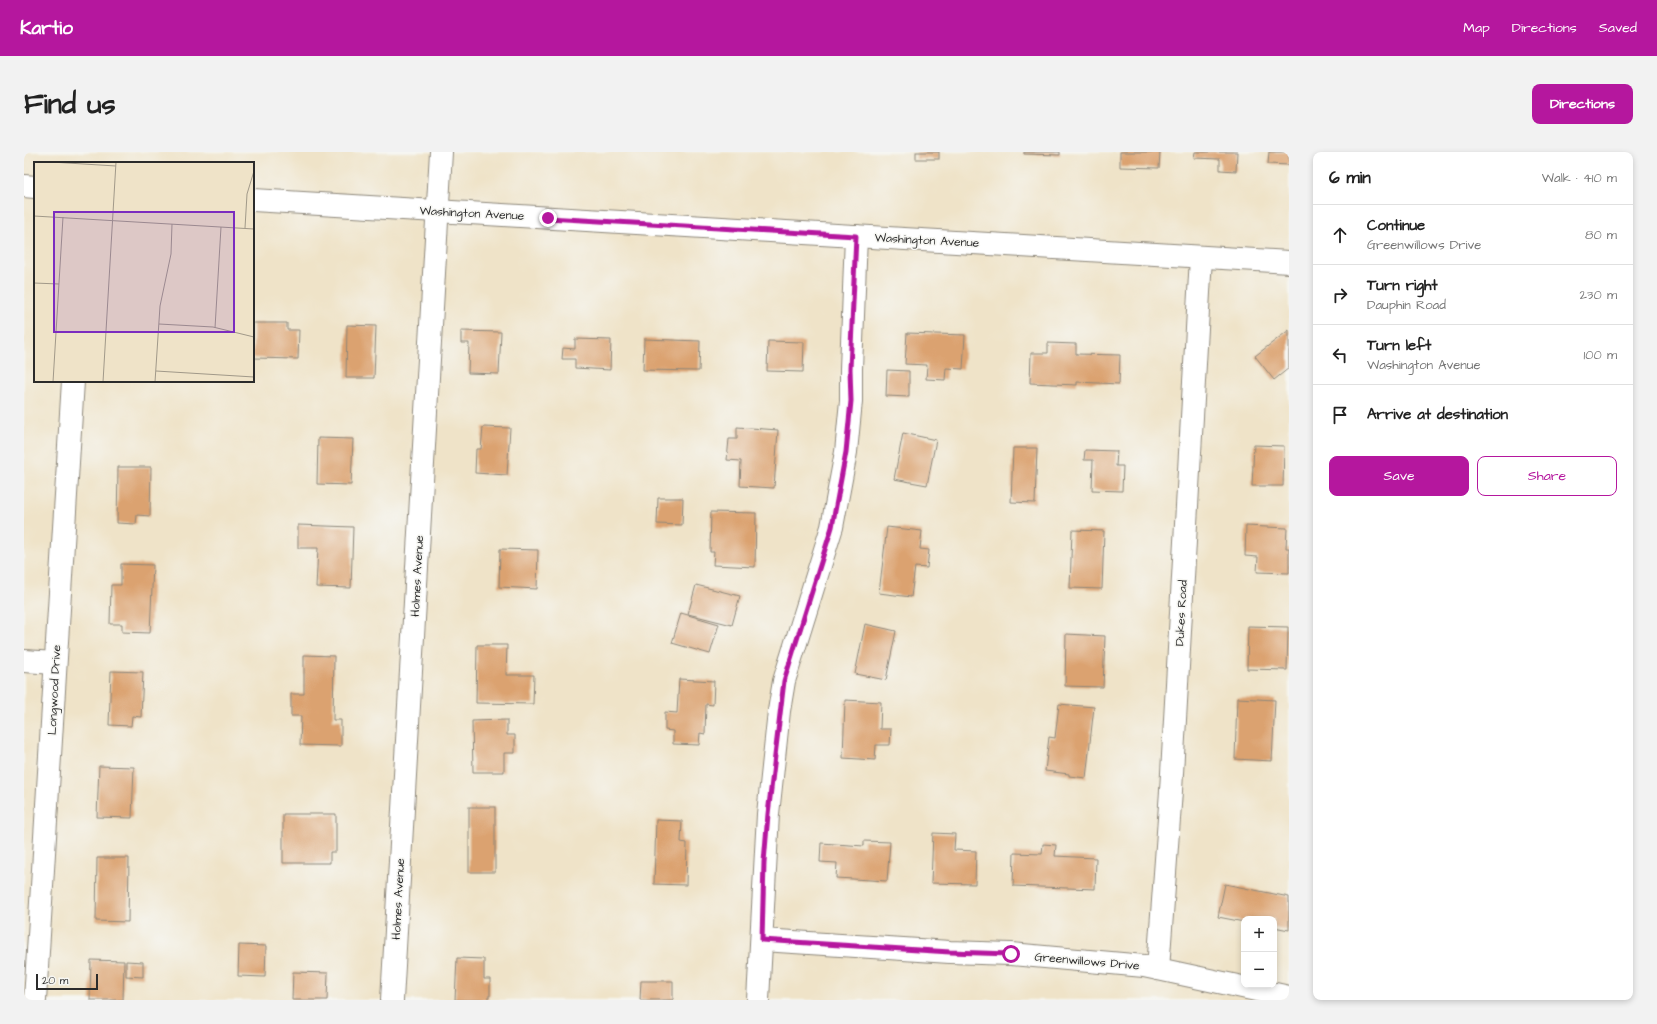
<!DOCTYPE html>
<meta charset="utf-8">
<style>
body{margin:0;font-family:"Architects Daughter",sans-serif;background:#f2f2f2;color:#222}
.controls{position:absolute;right:12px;bottom:12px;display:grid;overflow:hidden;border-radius:8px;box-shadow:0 2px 6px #0003}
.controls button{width:36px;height:36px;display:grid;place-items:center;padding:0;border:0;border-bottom:1px solid #e0e0e0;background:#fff;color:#222;font:20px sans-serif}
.scale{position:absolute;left:12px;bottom:10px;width:62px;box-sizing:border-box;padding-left:4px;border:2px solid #2b2b2b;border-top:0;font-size:11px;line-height:14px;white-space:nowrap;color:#2b2b2b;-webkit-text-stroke:3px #f6f6f2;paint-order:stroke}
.stop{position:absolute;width:12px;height:12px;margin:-9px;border:3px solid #b5179e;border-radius:50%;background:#fff}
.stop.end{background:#b5179e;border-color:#fff;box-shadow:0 1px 4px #0008}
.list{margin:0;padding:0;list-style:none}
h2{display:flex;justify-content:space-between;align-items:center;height:52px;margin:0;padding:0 16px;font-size:17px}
h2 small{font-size:13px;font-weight:400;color:#767676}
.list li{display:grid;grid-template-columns:26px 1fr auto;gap:12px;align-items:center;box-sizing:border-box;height:60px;padding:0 16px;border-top:1px solid #e0e0e0}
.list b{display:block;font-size:15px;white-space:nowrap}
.list p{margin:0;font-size:13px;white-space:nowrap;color:#767676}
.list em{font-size:13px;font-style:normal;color:#767676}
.actions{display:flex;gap:8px;padding:12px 16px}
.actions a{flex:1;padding:9px 0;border:1px solid #b5179e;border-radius:8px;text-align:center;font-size:14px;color:#b5179e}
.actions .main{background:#b5179e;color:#fff}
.icon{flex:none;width:22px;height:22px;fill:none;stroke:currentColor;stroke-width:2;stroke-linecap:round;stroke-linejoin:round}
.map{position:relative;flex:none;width:1265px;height:848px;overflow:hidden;border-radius:8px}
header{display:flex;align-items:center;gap:24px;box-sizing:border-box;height:56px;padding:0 20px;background:#b5179e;color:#fff}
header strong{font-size:19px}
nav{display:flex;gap:22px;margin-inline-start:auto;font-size:14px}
.intro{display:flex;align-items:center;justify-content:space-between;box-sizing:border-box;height:96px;padding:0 24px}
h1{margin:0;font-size:28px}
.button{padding:10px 18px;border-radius:8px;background:#b5179e;color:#fff;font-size:14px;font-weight:700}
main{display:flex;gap:24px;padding:0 24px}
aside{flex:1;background:#fff;border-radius:8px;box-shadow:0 2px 6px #0003}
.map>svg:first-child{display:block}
.building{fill:#dba270}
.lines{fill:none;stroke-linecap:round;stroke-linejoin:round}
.minor-casing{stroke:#8d877a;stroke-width:24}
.minor{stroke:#fff;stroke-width:22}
.route{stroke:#b5179e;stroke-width:5}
.labels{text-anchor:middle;stroke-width:3;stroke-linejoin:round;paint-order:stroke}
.street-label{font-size:12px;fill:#2b2b2b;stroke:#f6f6f2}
.inset-road{fill:none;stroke:#a19989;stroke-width:1}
.view{fill:#7b2cbf;fill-opacity:0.15;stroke:#7b2cbf;stroke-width:2}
.inset-edge{fill:none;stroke:#2b2b2b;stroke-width:2}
</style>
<header>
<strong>Kartio</strong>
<nav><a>Map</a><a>Directions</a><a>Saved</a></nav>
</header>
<div class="intro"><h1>Find us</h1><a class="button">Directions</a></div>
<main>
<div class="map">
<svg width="1265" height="848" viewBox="0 0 1265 848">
<rect width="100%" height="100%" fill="#f6f6f2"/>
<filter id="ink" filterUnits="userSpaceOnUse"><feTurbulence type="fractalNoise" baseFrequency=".025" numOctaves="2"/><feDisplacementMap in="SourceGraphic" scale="8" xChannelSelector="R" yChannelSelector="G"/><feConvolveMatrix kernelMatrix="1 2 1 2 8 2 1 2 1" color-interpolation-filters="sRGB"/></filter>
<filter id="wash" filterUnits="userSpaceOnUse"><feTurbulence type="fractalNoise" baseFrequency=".012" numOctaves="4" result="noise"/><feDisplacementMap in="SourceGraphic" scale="16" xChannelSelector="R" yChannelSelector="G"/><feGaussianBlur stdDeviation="0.9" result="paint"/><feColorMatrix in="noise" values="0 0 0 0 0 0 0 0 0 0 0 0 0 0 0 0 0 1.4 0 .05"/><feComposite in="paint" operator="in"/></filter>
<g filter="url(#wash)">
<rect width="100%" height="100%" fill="#efe3c8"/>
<g id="blocks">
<!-- building -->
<g class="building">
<rect x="892" y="0" width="23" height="7"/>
<path d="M1000,0h36v3l-36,-1z"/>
<path d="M1096,0h40l-1,16 -39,-1z"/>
<path d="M1171,0h42l-1,19 -16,-1v-11l-26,-1z"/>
<path d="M1245,0h20v13l-21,-1z"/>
<path d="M229,171h34v7h12l-1,29 -45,-1z"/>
<path d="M323,173l29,1 -2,52h-28z"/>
<path d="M1265,178v38l-15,12 -19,-24z"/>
<path d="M437,179l40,1 -2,42 -31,-1 1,-30h-8z"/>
<path d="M883,181l58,2 -2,34 -17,-1 -1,12 -19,-1 1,-14 -22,-1z"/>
<path d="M551,187l36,1 -1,30 -35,-2v-9h-13l1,-11 12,1z"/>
<path d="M620,187l56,2 -1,30 -56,-1z"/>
<path d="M744,189l36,1 -1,30 -36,-1z"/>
<path d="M1024,191l28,1v10l44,1 -1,29 -42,-2v3l-47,-2 1,-30h17z"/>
<path d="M863,218l22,1v26l-23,-1z"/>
<path d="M459,275l27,1 -3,47 -32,-2 1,-24h5z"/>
<path d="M713,275l41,3 -4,58 -34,-2 1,-25 -14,-1 2,-21h8z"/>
<path d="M879,281l33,7 -9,45 -33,-6z"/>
<path d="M294,286l35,1 -2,46 -34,-1z"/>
<path d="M1230,293l30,1 -1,40h-31z"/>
<path d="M989,296h24l-2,55 -24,-1z"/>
<path d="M1061,298l32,1 -1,15h7l-1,25 -30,-1 1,-30h-9z"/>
<path d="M94,315h33l-1,49 -13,-1 -1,9 -19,-1z"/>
<path d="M634,346h25l-1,27 -25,-1z"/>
<path d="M687,360l45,1 -1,54 -42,-2 1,-13h-4z"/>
<path d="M274,373l55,2 -2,61 -35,-1 2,-39h-20z"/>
<path d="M1222,374l41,2 -1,20h3v25l-32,-1 1,-15 -13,-1z"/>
<path d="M863,375l35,4 -2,18 9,1 -2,18 -12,-1 -4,30 -32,-4z"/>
<path d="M1048,378l32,1 -2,58 -32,-1z"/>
<path d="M476,397l38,1 -1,39 -38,-2z"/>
<path d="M97,412l32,1 -3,68 -28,-1v-8h-12l1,-39h10z"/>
<path d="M672,433l44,11 -8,29 -44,-11z"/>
<path d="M657,461l38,11 -9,30 -38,-11z"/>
<path d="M841,472l31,7 -10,49 -31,-6z"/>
<path d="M1224,474l40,1 -1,43 -40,-1z"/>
<path d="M1042,482l39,2 -2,51 -38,-1z"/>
<path d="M453,493h30l-1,30h28l-1,29 -57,-1z"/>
<path d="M280,503l30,1 -1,64h8v26l-41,-1 1,-29h-10v-22h13z"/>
<path d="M87,519l32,1 -2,45 -9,-1 -1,10 -22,-1z"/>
<path d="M655,527l35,2 -1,24 -7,-1 -1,30 -5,-1 -1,12 -26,-1v-13l-8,-1v-18l12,1z"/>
<path d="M1213,546l38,2 -3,61 -37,-2z"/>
<path d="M821,548l36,2 -1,27h11l-1,16h-14l-1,15 -32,-2z"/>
<path d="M1035,552l35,3 -8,71 -17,-2v-2l-24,-3 4,-34 6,1z"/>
<path d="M483,568v15h8v18h-11v19h-31l-1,-51z"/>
<path d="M75,614l35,1 -2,51 -35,-1z"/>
<rect x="445" y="655" width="26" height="65"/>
<path d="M259,662h53v38h-6v11h-47z"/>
<path d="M632,668l26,1 -1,21 6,1 -1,42 -32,-1z"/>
<path d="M909,681l22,1 -1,16 22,1 -1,33 -44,-1z"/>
<path d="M840,689l26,1 -3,39 -51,-3 1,-15 -17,-1 1,-19 43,3z"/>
<path d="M1019,692l13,1 -1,11 41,2 -1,31 -82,-3 1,-33 28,1z"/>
<path d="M73,706h32l-1,64 -32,-1z"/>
<path d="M1201,732l64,13v33l-15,-3v-8h-30v3l-26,-5z"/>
<path d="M215,793l27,1 -1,31 -27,-1z"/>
<path d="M433,806l27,1v20h6v17h-2v4h-33z"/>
<path d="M67,808l33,1 -1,39h-33z"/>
<path d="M102,809l17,1v15l-17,-1z"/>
<path d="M269,820l35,1 -1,27h-35z"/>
<path d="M617,829h32v19h-33z"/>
</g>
</g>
</g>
<g filter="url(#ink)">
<use href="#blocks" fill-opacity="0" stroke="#8d877a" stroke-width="1"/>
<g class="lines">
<defs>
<g id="minor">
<path d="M0,34l11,1"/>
<path d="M229,48l1036,62"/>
<path d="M0,509l31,2"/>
<path d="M738,788l188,12 61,2 133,12 145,31"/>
<path d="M1134,817l13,-178 30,-534"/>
<path d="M11,848l38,-619"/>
<path d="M368,848l49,-848"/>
<path d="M734,848l10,-186 11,-103 5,-30 48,-154 14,-75 5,-51v-32l5,-133"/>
</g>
</defs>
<!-- minor casing -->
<use href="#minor" class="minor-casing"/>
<!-- minor -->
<use href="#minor" class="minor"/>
</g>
</g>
<g class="lines" filter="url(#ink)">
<!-- route -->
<path class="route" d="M524,66l308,18 -6,133 1,32 -5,51 -14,75 -48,154 -16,133 -4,48 -2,78 188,12 61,2"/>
</g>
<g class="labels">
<!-- street labels -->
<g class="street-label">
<text transform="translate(448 61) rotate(3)" y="4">Washington Avenue</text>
<text transform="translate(903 88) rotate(3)" y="4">Washington Avenue</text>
<text transform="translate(393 424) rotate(-87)" y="4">Holmes Avenue</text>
<text transform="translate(1157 461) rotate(-87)" y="4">Dukes Road</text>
<text transform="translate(30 538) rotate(-87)" y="4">Longwood Drive</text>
<text transform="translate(374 747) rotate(-87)" y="4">Holmes Avenue</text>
<text transform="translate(1063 809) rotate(5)" y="4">Greenwillows Drive</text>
</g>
</g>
<!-- overview -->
<g transform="translate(10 10)">
<rect width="220" height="220" fill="#efe3c8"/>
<path class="inset-road" d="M17,0l65,4M0,54l220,13M211,66l2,-34 7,-23M0,121l25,1M125,162l54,3 41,10M181,166l6,-101M122,209l98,6M19,220l10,-165M69,220l13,-220M121,220l5,-76 11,-52 1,-30"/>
<path class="view" d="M20,50h180v120h-180z"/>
<rect width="220" height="220" class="inset-edge"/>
</g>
</svg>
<div class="controls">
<button>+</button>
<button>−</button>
</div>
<div class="scale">20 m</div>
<div class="stop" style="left:987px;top:802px"></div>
<div class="stop end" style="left:524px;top:66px"></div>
</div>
<aside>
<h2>6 min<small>Walk · 410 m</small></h2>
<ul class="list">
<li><svg class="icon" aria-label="ahead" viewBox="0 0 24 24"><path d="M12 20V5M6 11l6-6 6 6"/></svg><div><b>Continue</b><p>Greenwillows Drive</p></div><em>80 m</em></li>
<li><svg class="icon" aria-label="right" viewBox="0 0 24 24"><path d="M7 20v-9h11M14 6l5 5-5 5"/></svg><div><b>Turn right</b><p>Dauphin Road</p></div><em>230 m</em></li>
<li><svg class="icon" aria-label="left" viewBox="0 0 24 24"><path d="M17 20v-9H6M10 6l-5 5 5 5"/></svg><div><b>Turn left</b><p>Washington Avenue</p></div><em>100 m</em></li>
<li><svg class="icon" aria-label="arrive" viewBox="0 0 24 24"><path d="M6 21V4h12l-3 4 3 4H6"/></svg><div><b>Arrive at destination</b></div></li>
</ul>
<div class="actions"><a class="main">Save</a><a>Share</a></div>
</aside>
</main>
